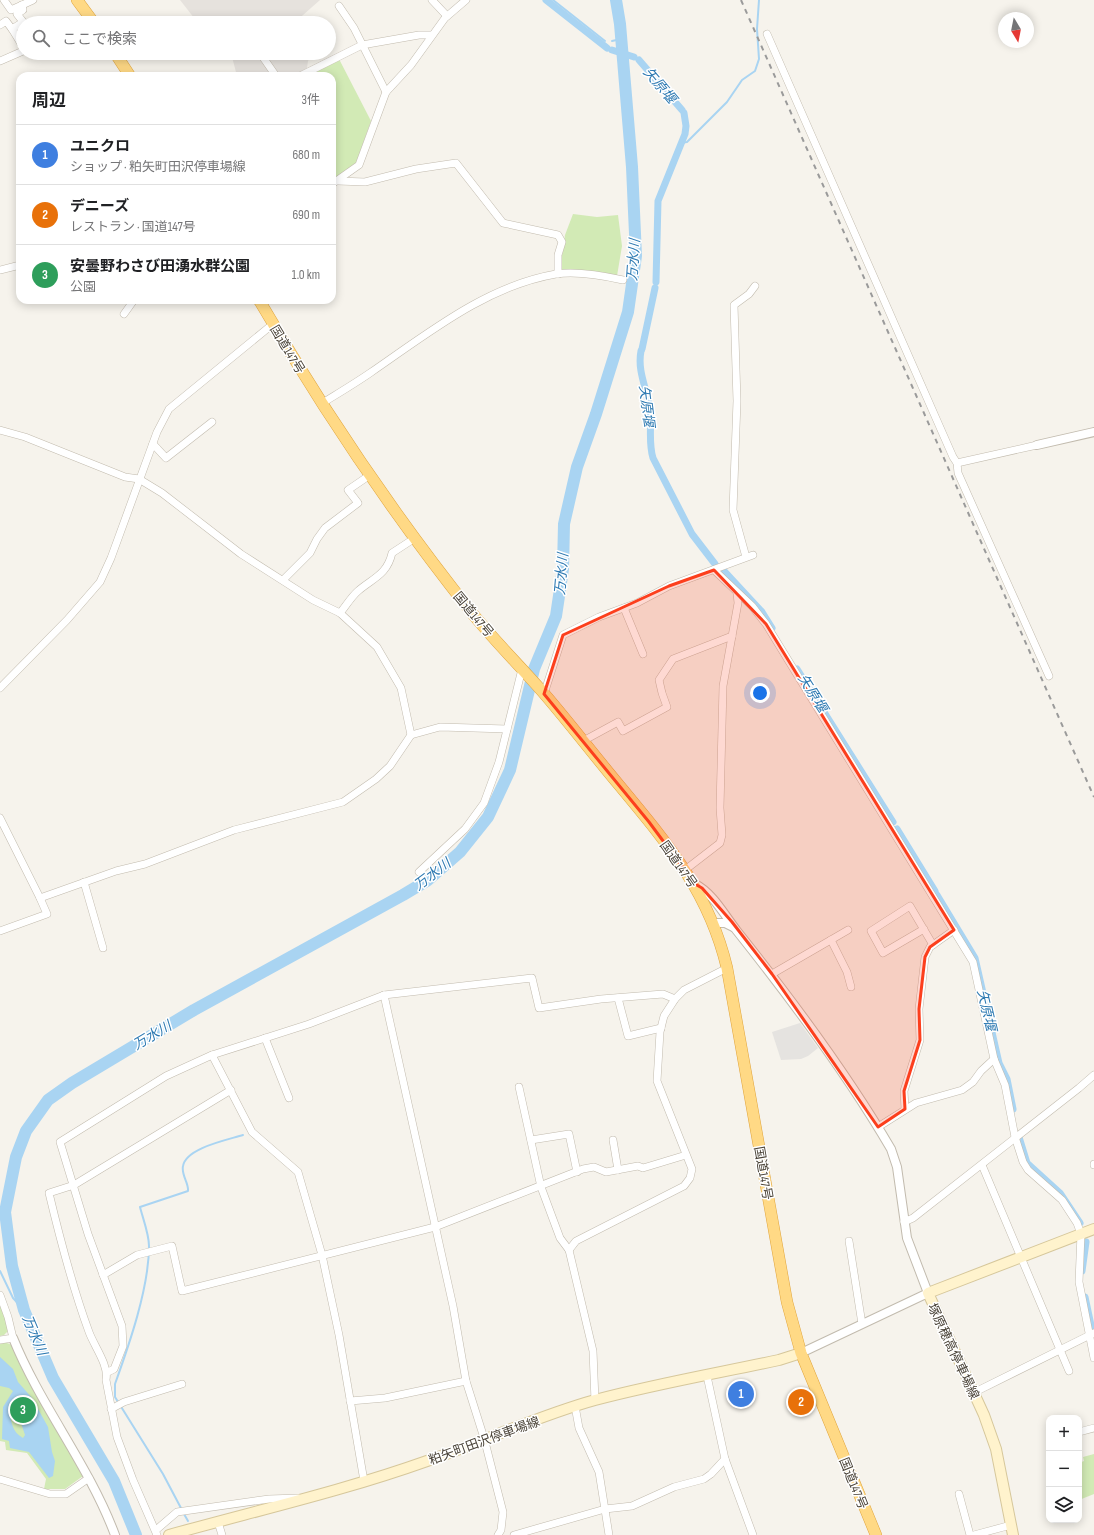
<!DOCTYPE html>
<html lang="ja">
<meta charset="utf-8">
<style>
body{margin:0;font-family:"Sofia Sans Condensed","Noto Sans JP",sans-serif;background:#f6f6f6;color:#202124}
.controls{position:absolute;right:12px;bottom:12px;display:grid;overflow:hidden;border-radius:8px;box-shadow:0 2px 10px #0003}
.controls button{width:36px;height:36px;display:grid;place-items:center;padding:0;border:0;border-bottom:1px solid #e0e0e0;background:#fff;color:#202124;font:20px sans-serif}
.compass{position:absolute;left:998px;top:12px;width:36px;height:36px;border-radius:50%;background:#fff;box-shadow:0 2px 10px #0003;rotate:170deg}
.you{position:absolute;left:760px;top:693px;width:14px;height:14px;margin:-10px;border:3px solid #fff;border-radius:50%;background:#1a73e8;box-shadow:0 0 0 6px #1a73e833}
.badge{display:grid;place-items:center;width:26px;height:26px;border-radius:50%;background:#111827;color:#fff;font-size:13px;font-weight:700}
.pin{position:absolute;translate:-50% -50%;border:2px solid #fff;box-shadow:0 1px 4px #0006}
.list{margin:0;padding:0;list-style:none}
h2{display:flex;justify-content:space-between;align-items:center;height:52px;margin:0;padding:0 16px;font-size:17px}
h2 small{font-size:13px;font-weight:400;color:#757577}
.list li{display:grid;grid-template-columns:26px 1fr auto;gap:12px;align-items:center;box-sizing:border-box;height:60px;padding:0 16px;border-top:1px solid #e0e0e0}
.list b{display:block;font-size:15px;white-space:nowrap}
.list p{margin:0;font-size:13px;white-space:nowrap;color:#757577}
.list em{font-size:13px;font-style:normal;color:#757577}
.icon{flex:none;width:22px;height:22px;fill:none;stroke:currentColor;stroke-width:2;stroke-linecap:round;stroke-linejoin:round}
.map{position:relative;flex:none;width:1094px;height:1535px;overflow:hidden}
.search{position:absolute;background:#fff;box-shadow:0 2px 10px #0003;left:16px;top:16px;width:320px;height:44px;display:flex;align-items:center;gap:10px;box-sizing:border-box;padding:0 14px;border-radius:22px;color:#757577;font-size:15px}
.panel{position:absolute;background:#fff;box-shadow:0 2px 10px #0003;left:16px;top:72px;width:320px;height:232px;border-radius:12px}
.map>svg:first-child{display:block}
.industrial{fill:#e6e2dd}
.green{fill:#d2eab5}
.parking{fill:#e5e3e0}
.water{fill:#a9d4f2;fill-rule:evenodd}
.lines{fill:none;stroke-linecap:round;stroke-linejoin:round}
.stream{stroke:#a9d4f2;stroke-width:2}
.canal{stroke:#a9d4f2;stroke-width:7}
.river{stroke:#a9d4f2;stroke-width:12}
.minor-casing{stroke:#c2bbae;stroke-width:8}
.tertiary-casing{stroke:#c2bbae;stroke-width:10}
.secondary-casing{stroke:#d6c79b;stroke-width:12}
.trunk-casing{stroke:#e0a43c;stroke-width:12}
.minor{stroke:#fff;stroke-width:7}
.tertiary{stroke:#fff;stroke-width:8}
.secondary{stroke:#fff3cd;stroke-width:10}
.trunk{stroke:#ffd985;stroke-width:11}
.rail{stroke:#9a9a9a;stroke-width:2;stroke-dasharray:5 5;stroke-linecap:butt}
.marked{fill:#fc3f1d;fill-opacity:0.2;stroke:#fc3f1d;stroke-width:3;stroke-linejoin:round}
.labels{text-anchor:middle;stroke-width:3;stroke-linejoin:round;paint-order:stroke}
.street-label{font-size:13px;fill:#4b4439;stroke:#fff}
.water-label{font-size:14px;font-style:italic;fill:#2e7ab2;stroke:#fff}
</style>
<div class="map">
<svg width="1094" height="1535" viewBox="0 0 1094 1535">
<rect width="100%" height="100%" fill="#f6f3ec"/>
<!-- industrial -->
<g class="industrial">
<path d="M180,0h140l-26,23h-96z"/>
<path d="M231,53h82l-5,8 -1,7 -13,8h-57z"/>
</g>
<!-- green -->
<g class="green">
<path d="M339,59l32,62 -15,42 -24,18v-105h-26z"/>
<path d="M573,214l24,3 21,-2 4,31 -5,30 -57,-6 5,-35z"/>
<path d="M0,1305l9,25 -5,5 -4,1z"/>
<path d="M0,1343h7l5,2 17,37 54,94 -18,13h-21l2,-10 -19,-26 -21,-3 -1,-8 -5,-1z"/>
<path d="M1094,1454v40l-15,6v-37l5,-2 -1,-4z"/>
</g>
<!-- parking -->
<path class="parking" d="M800,1023l18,25 -10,8 -7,3 -20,1 -9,-28z"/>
<!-- water -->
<path class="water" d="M0,1357l13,12 5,13 14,16 16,29 4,25 3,9 -2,15 -4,2 -20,-26 -19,-4 -1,-7 -7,-2 1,-32 10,-16 -4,-3 -9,-2zM29,1404l6,9 -8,5 -6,-10zM12,1410l9,13 4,12 -2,3c-11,-6 -11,-15 -14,-26z"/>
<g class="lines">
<!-- stream -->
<g class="stream">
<path d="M553,0l52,41"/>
<path d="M612,41l9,-2"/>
<path d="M681,143l6,-1 40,-40 15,-22 13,-9 4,-12 -2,-30 2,-29"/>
<path d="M0,1271l13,27 11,12"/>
<path d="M182,1510l-19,-36 -48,-77v-13c14,-39 34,-96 34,-138 0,-12 -6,-27 -9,-39l48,-16c1,-8 -7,-16 -5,-25 3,-18 44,-26 60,-31"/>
<path d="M184,1514l4,7"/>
</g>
<!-- canal -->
<g class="canal">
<path d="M546,0l61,48"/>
<path d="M612,50l22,7"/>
<path d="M639,60l43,50"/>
<path d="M656,282l2,-81 27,-67 1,-8 -2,-13"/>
<path d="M642,349l13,-61"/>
<path d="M641,351c-4,20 6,38 9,58 2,16 -2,33 3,49l39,76 23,30"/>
<path d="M723,570l39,42 10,16"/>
<path d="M797,669l96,153"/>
<path d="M897,829l38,62"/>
<path d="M937,895l38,63 24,105 8,16 6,30"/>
<path d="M1019,1137l8,26 33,30 20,30"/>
<path d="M1082,1271l4,-29"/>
<path d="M1085,1297l7,33"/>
</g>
<!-- river -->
<path class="river" d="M136,1535l-22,-54 -61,-103 -29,-68 -12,-44 -7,-54 11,-55 10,-26 22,-31 24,-17 122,-73 209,-115 25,-15 32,-28 28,-35 22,-47 24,-101 22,-53 7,-47 1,-45 13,-57 19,-53 32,-102 8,-56 -4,-89 -12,-143 -4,-24"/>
<defs>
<g id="minor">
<path d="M4,0l7,10 22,-10"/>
<path d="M432,0l15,16"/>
<path d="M22,5l1,5 -6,4 7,9"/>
<path d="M339,6l15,22 32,64"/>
<path d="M0,25l6,-4 6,8 11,-7"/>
<path d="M12,29l11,18"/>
<path d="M767,34l186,423 4,6 1,10 91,203"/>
<path d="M260,53l16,23"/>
<path d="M0,61l23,-10"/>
<path d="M300,76l62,-31 57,-10h12"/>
<path d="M338,181l27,1 51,-13 40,-6 47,60 55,12 4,7 -4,13v19"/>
<path d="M332,184l27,-19 27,-73 25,-27 34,-47 21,-18"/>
<path d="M0,270l20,-5"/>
<path d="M124,314l10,-14"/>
<path d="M321,404c16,-10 33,-20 49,-31 57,-39 116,-87 186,-99 19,-3 49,2 67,6"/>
<path d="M0,430l25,7 100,40 14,2 23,14 79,61 72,46 27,13 37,34 24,41 10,47"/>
<path d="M153,444l13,14 46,-36"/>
<path d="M957,463l80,-18"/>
<path d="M746,557l-13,-47 4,-109 -3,-96 15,-11 6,-8"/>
<path d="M714,570l38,36 14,18 207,338 21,97 11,26 10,52 8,25 5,8 34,30 15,23 4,11 -2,48 15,76"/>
<path d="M283,580l27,-27 7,-14 8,-11 33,-25 -10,-13 22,-15"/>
<path d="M624,608l19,46"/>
<path d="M340,613c6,-7 11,-16 18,-22 15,-13 29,-16 34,-38l23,-15"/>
<path d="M0,688l67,-68 33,-38 11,-24 46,-126 12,-23 104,-85"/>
<path d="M544,694l19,-59 36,-18 38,-14 32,-17 84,-31"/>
<path d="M583,741l35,-19 5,9 44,-24 -5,-14 -3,-13 14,-21 59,-23"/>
<path d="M0,818l40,80 76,-27 29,-7 89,-34 109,-28 33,-23 14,-13 21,-31 29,-8 67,2"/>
<path d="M685,870l35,-27 2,-8 -2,-27 3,-122 15,-83 -1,-10"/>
<path d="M419,872l46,-43 19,-26 15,-41 23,-93"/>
<path d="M84,882l19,66"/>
<path d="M924,929l-41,24 -12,-22 39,-25 23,39"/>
<path d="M0,931l47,-17 -7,-16"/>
<path d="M831,940l16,32 4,15"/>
<path d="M772,974l76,-44"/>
<path d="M384,995l69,311 13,75 18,57 19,74 -2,18 -3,5"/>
<path d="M618,998l10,38 33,-8"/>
<path d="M265,1038l24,60"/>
<path d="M212,1055l40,77 46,40 24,83 17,80 25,146"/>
<path d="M519,1087l22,100 19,51 9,12 24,101 2,50"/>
<path d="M905,1109l-1,-18 16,-51 -1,-31 6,-52 5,-10 24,-17"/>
<path d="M878,1127l38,-24 46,-13 11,-8 8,-11 13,-12"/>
<path d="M531,1140l38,-6 8,38"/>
<path d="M613,1140l5,30"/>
<path d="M1094,1164v1"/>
<path d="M982,1165l87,206"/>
<path d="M904,1222l9,-4 166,-130 15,-13"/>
<path d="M849,1241l13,83"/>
<path d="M569,1250l7,-9 108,-55 6,-8 2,-9 -35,-88 3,-49 4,-16 11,-17 9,-9 43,-22"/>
<path d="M103,1275l34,-20 35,-9 10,45 253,-64 148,-58 11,-2 12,5 32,-6 5,2 43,-13"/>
<path d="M0,1295l8,22 5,21 -13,2"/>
<path d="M108,1372l6,-3 9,-23 -1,-20 -34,-92 -28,-92 106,-66 46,-21 97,-31 75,-29 148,-17 7,30 62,-9 62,-5 12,5"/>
<path d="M707,1376l18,83 28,76"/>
<path d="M973,1393l121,-60"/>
<path d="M350,1401l35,-3 81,-17"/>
<path d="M575,1406l4,22 20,44 10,63"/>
<path d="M111,1409l13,-7 58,-18"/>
<path d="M1079,1432l15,-4"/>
<path d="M0,1479l50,15h16l23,-16"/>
<path d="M959,1494l11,41"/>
<path d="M218,1522l4,13"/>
<path d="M156,1530l21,-18 92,-13 29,-1"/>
<path d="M157,1535l-24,-55 -16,-43 -11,-57c3,-15 -12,-34 -17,-48 -17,-46 -29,-93 -40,-139l25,-8 157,-95"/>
<path d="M514,1535l91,-26 27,-3 42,-19 30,-8 7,-5 14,-15"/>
<path d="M974,1535l37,-10"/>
</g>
<g id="tertiary">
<path d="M1037,445l57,-13"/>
<path d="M695,884c18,9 30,32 42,47 55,69 109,141 154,218l6,18 10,71 21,55 -127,60"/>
<path d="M713,923h12l8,4"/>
<path d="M13,1338c28,69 76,127 102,197"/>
</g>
<g id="secondary">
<path d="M169,1535c86,-24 174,-44 258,-74 56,-19 110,-45 168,-61 60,-16 123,-27 184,-40l22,-7"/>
<path d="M1013,1535l-17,-86 -12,-34 -56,-122 166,-64"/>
</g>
<g id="trunk">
<path d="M77,0l17,23"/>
<path d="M115,53l15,23"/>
<path d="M259,300c64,110 134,214 213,313 22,27 46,51 69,77 27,31 52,64 78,95 49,59 90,107 108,183l60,334 14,51 75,182"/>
</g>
</defs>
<!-- minor casing -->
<use href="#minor" class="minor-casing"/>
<!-- tertiary casing -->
<use href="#tertiary" class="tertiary-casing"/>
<!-- secondary casing -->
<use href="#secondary" class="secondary-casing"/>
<!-- trunk casing -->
<use href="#trunk" class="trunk-casing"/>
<!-- minor -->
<use href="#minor" class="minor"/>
<!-- tertiary -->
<use href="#tertiary" class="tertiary"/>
<!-- secondary -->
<use href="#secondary" class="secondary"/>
<!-- trunk -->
<use href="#trunk" class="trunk"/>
<!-- rail -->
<path class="rail" d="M741,0l353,797"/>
</g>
<!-- marked area -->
<path class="marked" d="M714,570l52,54 188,306 -24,17 -5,10 -6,52 1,31 -16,51 1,18 -27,18 -106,-153 -40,-52 -30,-34 -7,-4 -46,-62 -105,-128 19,-59 106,-49z"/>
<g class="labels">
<!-- street labels -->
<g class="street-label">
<text transform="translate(288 349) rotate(59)" y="5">国道147号</text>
<text transform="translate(474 614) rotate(50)" y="5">国道147号</text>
<text transform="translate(679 864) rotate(55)" y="5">国道147号</text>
<text transform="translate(764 1173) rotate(80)" y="5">国道147号</text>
<text transform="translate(954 1351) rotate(65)" y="5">塚原穂高停車場線</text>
<text transform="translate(484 1440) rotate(-20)" y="5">粕矢町田沢停車場線</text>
<text transform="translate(854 1483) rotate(68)" y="5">国道147号</text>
</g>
<!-- water labels -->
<g class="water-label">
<text transform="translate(660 85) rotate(50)" y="5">矢原堰</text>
<text transform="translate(633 260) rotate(-86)" y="5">万水川</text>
<text transform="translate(647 406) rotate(83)" y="5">矢原堰</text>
<text transform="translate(561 574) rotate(-85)" y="5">万水川</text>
<text transform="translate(813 693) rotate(58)" y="5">矢原堰</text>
<text transform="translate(432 874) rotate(-37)" y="5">万水川</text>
<text transform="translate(987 1010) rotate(77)" y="5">矢原堰</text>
<text transform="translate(152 1035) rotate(-31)" y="5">万水川</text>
<text transform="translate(35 1335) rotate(67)" y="5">万水川</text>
</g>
</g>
</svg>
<div class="controls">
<button>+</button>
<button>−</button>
<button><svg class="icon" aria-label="layers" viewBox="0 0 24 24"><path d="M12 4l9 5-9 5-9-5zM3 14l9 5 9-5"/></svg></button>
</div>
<svg class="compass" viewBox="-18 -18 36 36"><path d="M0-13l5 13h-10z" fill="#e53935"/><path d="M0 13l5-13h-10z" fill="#757577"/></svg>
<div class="you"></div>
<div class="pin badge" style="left:741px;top:1394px;background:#3f7fe0">1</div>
<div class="pin badge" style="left:801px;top:1402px;background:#e8710a">2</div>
<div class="pin badge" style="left:23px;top:1410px;background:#2e9e5b">3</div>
<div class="search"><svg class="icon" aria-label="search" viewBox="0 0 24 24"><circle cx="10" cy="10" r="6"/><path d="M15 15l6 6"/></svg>ここで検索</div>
<section class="panel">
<h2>周辺<small>3件</small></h2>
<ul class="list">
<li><span class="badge" style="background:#3f7fe0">1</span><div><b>ユニクロ</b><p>ショップ · 粕矢町田沢停車場線</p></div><em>680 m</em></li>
<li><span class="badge" style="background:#e8710a">2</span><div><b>デニーズ</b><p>レストラン · 国道147号</p></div><em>690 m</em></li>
<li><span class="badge" style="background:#2e9e5b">3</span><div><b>安曇野わさび田湧水群公園</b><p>公園</p></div><em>1.0 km</em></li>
</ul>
</section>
</div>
